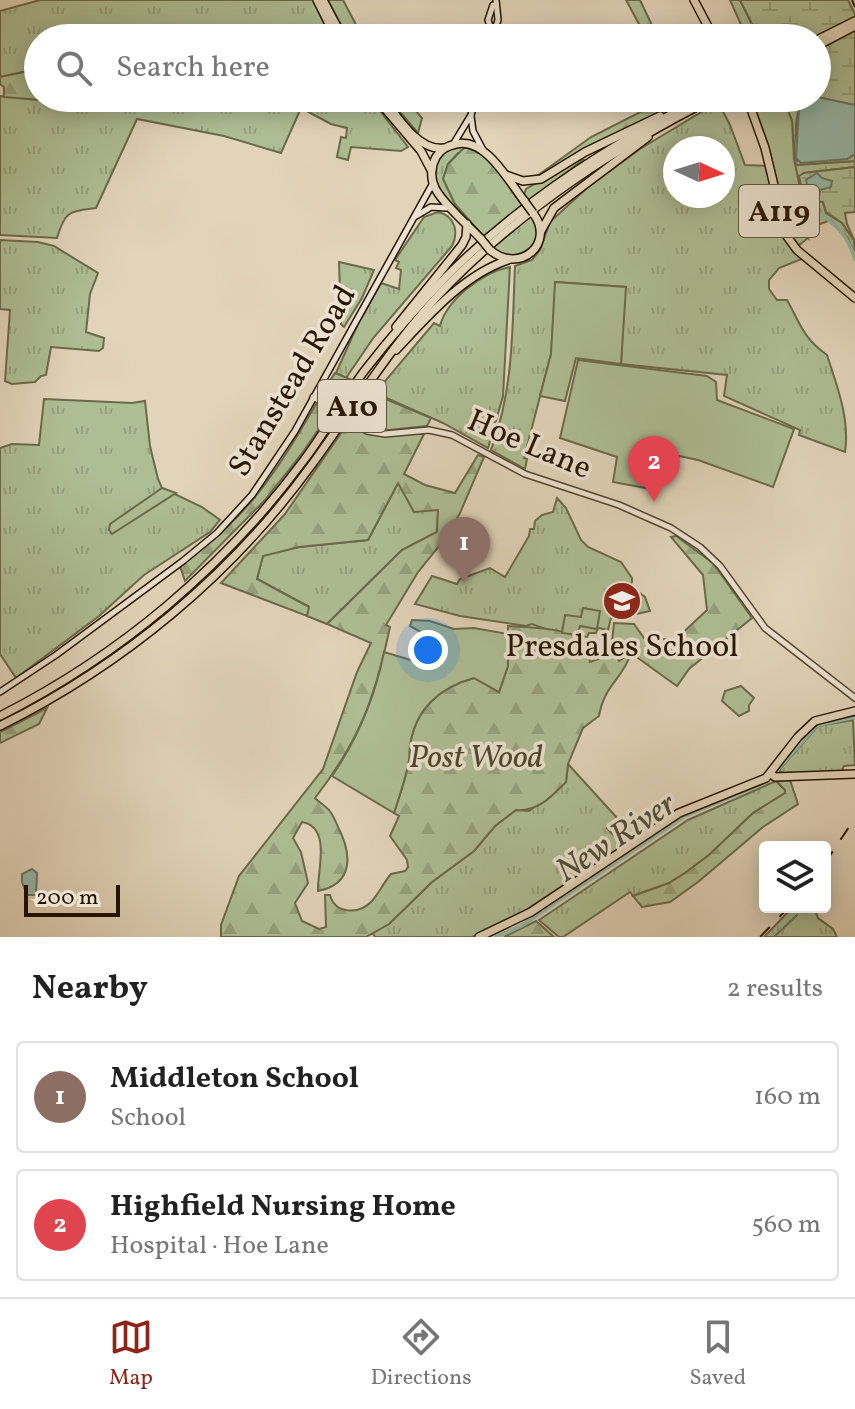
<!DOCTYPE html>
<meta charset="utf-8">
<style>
body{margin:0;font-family:Vollkorn,serif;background:#f2f2f2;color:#222}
.controls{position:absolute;right:24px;bottom:24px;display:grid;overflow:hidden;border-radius:8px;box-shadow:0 4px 20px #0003}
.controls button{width:72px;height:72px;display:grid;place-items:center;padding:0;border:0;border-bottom:2px solid #e0e0e0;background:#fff;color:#222;font:40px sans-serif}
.compass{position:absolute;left:663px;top:136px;width:72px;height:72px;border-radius:50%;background:#fff;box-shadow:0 4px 20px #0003;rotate:94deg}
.scale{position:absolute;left:24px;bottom:20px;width:96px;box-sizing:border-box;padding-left:8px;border:4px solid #281501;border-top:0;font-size:22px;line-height:28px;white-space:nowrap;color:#281501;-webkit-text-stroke:6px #ece3d2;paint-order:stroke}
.you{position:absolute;left:428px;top:650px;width:28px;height:28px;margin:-20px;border:6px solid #fff;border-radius:50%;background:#1a73e8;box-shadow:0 0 0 12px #1a73e833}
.badge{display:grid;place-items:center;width:52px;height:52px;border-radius:50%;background:#8f2418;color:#fff;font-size:26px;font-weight:700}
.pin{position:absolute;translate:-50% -66px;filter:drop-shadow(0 2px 4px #0008)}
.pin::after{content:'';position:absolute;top:42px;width:28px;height:24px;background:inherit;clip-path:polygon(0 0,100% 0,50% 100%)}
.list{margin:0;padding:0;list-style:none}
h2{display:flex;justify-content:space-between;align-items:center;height:104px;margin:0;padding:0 32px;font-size:34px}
h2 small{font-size:26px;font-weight:400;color:#767676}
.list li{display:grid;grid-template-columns:52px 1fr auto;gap:24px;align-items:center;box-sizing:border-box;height:112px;margin:0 16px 16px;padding:0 16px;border:2px solid #e0e0e0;border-radius:8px}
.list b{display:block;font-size:30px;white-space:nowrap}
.list p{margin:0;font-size:26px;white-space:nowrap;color:#767676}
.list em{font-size:26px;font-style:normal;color:#767676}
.icon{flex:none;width:44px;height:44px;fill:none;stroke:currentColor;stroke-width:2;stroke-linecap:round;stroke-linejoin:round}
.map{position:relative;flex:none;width:855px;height:937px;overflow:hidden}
.search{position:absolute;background:#fff;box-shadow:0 4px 20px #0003;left:24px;right:24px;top:24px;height:88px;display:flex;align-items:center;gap:20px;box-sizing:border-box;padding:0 28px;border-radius:44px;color:#767676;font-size:30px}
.sheet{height:360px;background:#fff}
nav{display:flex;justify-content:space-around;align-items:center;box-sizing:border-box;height:112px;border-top:2px solid #e0e0e0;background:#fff;font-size:22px;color:#767676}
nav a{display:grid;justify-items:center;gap:4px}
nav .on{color:#8f2418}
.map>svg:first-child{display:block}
.grass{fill:url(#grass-tufts);stroke:#6b6a4a;stroke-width:2;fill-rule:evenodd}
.forest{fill:url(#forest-firs);stroke:#6b6a4a;stroke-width:2}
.wetland{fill:url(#wetland-marsh);stroke:#6b6a4a;stroke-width:2}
.green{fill:#aebe94;stroke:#6b6a4a;stroke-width:2}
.water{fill:#96b9aa;stroke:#6a7766;stroke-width:2}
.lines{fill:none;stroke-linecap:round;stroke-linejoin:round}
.stream{stroke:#6a7766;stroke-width:2}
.canal{stroke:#96b9aa;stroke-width:4}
.tertiary-casing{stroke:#56452f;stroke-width:8}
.secondary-casing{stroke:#281501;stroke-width:8}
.primary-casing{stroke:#281501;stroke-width:10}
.trunk-casing{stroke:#281501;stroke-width:10}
.tertiary{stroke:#ece3d2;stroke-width:5}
.secondary{stroke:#ece3d2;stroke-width:5}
.primary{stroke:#e2d4b9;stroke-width:7}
.trunk{stroke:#e2d4b9;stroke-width:7}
.rail{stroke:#281501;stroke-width:2;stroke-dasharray:14 14;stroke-linecap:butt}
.tertiary-bridge-casing{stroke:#56452f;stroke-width:8;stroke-linecap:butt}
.trunk-bridge-casing{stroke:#281501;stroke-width:10;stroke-linecap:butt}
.tertiary-bridge{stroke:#ece3d2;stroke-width:5}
.trunk-bridge{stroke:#e2d4b9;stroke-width:7}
.labels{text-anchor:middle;stroke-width:7;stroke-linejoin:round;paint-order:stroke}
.shield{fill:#ece3d2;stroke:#635340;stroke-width:2}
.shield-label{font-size:30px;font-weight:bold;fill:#281501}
.street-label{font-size:32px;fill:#281501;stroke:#ece3d2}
.poi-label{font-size:32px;fill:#281501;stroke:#ece3d2}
.park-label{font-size:32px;font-style:italic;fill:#50482d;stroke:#ece3d2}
.water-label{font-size:34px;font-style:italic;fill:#4e4e3c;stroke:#ece3d2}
</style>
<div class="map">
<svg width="855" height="937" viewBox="0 0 855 937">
<defs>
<pattern id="grass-tufts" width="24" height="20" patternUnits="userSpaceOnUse" patternTransform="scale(2)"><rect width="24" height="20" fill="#aebe94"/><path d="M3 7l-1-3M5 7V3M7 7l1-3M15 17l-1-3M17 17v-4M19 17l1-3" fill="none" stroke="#96a27e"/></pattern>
<pattern id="forest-firs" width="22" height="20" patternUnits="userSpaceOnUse" patternTransform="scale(2)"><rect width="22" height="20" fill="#aebe94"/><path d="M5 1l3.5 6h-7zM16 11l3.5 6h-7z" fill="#96a27e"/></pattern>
<pattern id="wetland-marsh" width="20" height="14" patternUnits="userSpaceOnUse" patternTransform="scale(2)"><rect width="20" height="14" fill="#aebe94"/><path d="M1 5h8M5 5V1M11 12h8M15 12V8" fill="none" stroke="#96a27e"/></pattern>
</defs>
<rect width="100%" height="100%" fill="#e2d4b9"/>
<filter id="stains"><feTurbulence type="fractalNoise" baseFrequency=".0025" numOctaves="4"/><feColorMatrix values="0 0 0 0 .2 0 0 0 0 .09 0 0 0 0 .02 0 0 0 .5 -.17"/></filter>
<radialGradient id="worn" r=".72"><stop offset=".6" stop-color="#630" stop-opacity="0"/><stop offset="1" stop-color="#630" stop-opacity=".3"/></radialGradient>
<!-- grass -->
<g class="grass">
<path d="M40,0h274l17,38h-293v31l-38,8v-66z"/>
<path d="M0,96l63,6v-4h307l38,49 -7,4 -50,-4 -3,13 -11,-3 4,-20 5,1 1,-10 -16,-4 -30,-16 -20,45 -57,-17 -87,-17 -41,89c-28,4 -31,3 -39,30l-57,-3z"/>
<path d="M750,98h33l9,23 4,44 59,-4v6l-51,6v26l19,3 3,11 16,10 12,17 1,15 -7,-17 -17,-18 -22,8 -3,4 2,6 -25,-21 -9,-51z"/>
<path d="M718,102l12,23 15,40 23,1 12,63 6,10 18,19 -25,10 -10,12v9l8,11h10c14,25 16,38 40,55 10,31 23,64 18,97l-46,-17 1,-5 -76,-34 3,-21 -106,-11 4,-77 -69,-5 -5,72 -27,104 3,1 -2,10 -34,-19c23,-62 21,-119 24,-184l17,-6 8,-10 10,-28 38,-35 52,-38zM675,148h48v48h-48z"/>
<path d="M463,145l23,12 37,46 -1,2 -38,-49 -26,-3 -10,11 -5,15 12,25 28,34c-16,-17 -73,-64 -38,-87 5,-3 13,-5 18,-6z"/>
<path d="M438,212c17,4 21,20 14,34l-78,91 -28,41 -10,-5 22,-49 23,-41 18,6 2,-19 -5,-2 3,-6 -4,-2 29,-43z"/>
<path d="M530,214c16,26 3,38 -23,43l-15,-9z"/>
<path d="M0,240l38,2 16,4 44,27 -8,21 -4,38 18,6 -1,10 -4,3 -48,-4 -5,28 -5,1 -6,6 -23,2 -7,-3 5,-71 -10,-1z"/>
<path d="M339,262l35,8 -12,28 -18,29 -3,-3z"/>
<path d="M510,267l-7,129 -15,52 -45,-25 -68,-30 59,-70 6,3c7,-27 43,-54 70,-59z"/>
<path d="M44,399l88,4 13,-2 5,45 8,33 4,9 40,19 18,13 -10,12 -66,43 -45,41 -83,62 -16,-24v-206l12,-4 27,1z"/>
<path d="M398,483l40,27 -1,22 -35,18 -75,74 -20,-8 1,-10 -51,-27 6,-24 36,-8 69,-7z"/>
<path d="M557,498l9,10 15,32 7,7 33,15 11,16v4l-17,19 -7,29 -10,-2 -2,5h-7l-2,4 -36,-6 -19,-7 -6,2 -66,-10 -45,-12 17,-28 25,8 3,-5 30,-11 15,9 24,-41 1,-7h4l1,-8 7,-6 11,-3z"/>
<path d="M630,586l15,11 5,14 -14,3 -1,-3 -7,2 -2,-5 -8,2 1,7 -7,1 7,-21z"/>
<path d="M853,720l2,45 -11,1 -3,6 -58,2 -4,-4 39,-44z"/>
<path d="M568,764l50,55 -11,9 16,18 -111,73 -40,18h-97l-3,-5 17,-8 43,-42 42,-31 21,-25 21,-16 13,1 37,-29z"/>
<path d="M776,781l9,9v3l-32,20 -44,42 -24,18 -16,10 -36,13 -3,-4 -67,45h-4l-20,-17 149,-100z"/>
<path d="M793,907h21l4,11 15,11 4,8h-73z"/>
</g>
<!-- forest -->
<g class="forest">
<path d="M328,0h15l20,38h-15z"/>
<path d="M626,0h14l18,38h-6l-13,-14z"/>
<path d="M730,0h10l19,38h-12z"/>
<path d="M38,69v29h25l1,4 -60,-5v-10l-4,-3v-7z"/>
<path d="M388,98h17l17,20 -4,15z"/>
<path d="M668,98h25l-109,53 -43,26 -4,-1 54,-39z"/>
<path d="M464,148c21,-2 46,41 58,57l-38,32 -29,-33 -12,-25 5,-15z"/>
<path d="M577,160h6l-53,40 -6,-5 2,-6z"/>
<path d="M335,373l17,7 -18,27 -12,-8 -1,-4z"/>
<path d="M369,392l62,26 -4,8 -47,5 -30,-13z"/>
<path d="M316,404l15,7 -28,41 -38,48 -80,81 -5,-15c18,-14 36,-28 53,-45 34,-33 59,-76 83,-117z"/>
<path d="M348,423c38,22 40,7 76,11l-20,40 21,11 30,8 23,-38 6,2 -24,56 -12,22 -30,37 -32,53 4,2c-15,71 -30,113 -75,171 4,4 10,8 14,12 4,5 7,12 9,17 14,27 16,57 -20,64 -1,-19 14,-64 -16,-69l-9,16 8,14 7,31 -13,20 7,18 17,8 7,-2 -1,-32h5c5,19 29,20 42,6 7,-8 12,-19 19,-27l14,-3 3,-4 -1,-7 -17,-24 9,-20 -5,-3c5,-16 11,-32 14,-49 2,-6 1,-12 2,-18 5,-37 30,-59 64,-68l25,14 9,-26v-40c19,1 65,2 77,17 4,6 4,13 5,19l25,-9 4,8 12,-8 -9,-11h-10l2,-19 20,1 10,14 31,2 32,-30 -4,-35 -32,-38 5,-1 37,27 39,55 -63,51 -12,17 -46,-33c-8,26 -27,32 -32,63l-16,12 -15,36 -2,18c-14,14 -28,30 -50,28l-21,16 -21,25 -42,31 -43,42 -23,13h-145v-12l18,-49 84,-107 34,-97 14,-29 -44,-19 75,-74 35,-18 1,-22 -24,2 -16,-29 -30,57 -69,7 -36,9 -6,23 52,28 -2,9 -86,-33 64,-69z"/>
<path d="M162,488l14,5 -64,41 -3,-4 1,-6z"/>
<path d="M47,708l-8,16 -39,19v-11z"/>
<path d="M790,780l8,24 -35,23 -65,55 -28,20 -28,5 -9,-11 36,-13 16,-10 24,-18 44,-42 32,-20v-3l-9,-9z"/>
<path d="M536,921l18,16h-50z"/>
</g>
<!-- wetland -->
<g class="wetland">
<path d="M740,0h108l7,14v91l-38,-8v-59h-58z"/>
<path d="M783,98h25c-18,13 -11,44 -10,63l49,-2 8,-5v7l-59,4 -4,-44z"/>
<path d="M855,167v45l-10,1 2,11 8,18 -13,-19 -16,-11 -3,-10 -19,-2 -5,-24 5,-3z"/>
</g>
<!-- green -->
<g class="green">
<path d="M750,98h33l9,23 2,38 15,72 -3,1 2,6 -10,8c-18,-22 -18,-49 -24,-77 -5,-24 -14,-49 -24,-71z"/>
<path d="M555,282l71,5 -5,77 -45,-6 -11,43 -25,-5 11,-42z"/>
<path d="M578,360l129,16 9,6 1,18 77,29 -21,58 -75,-27 -19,-4 -6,19 -19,-3 -3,17 -38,-7 4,-25 -57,-19z"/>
<path d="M583,608l17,3 -3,18 -17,-3 -2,9 -16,-2 3,-18 16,2z"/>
<path d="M412,620l18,1 24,8 20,-1 34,6v32l-9,26 -25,-14c-34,9 -59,31 -64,68 -1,6 0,12 -2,19 -3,16 -9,32 -14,48l-62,-37c26,-38 43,-79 52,-124l30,9 7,-29 -11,-6z"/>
<path d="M741,686l13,12 -5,7v6l-10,5 -17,-15 3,-10z"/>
</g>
<!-- water -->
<g class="water">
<path d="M817,97l38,8v49l-8,5 -46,4 -5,-5 3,-49 9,-11z"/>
<path d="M817,173l5,5 10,3 -1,6 -11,3 -1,7 -10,-3 -3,-14z"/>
<path d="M32,869l5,4 -1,22h-9l-5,-13v-8z"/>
</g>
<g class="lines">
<!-- stream -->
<path class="stream" d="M774,937l23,-22"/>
<!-- canal -->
<g class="canal">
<path d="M819,213c20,13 29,24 36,46"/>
<path d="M777,770l40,-45 38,-8"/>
<path d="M496,937l25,-11 164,-110 79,-33"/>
</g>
<defs>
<g id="tertiary">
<path d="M313,397l16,9"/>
<path d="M354,424l13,7 18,3 44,-4 23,5 73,39 94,31 52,23 29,19 20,19 45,62 90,70"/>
</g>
<g id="secondary">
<path d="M492,32l-4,-12 5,-15"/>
<path d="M492,38l6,-18 -2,-20"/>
<path d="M471,116l2,15 10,19"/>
<path d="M454,143l17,-28 5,-17"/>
<path d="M416,216l15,-9 16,1"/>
<path d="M0,692l56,-37 127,-94 34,-28 35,-38 43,-64 138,-248"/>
</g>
<g id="primary">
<path d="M694,0l20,38"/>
<path d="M747,98l18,50 21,87 11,15 58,48"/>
<path d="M771,774l4,3 80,-3"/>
<path d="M479,937l52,-25 148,-99 87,-35 32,-41 17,-16 40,-10"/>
</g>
<g id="trunk">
<path d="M317,0l19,38"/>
<path d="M323,0l20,38"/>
<path d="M817,40l38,-19"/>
<path d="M817,46l38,-20"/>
<path d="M376,98l45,53 10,19"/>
<path d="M383,98c14,18 35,54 61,50"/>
<path d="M506,175l17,6 18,-2 44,-27 75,-36"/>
<path d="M541,231l13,-23 94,-71"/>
<path d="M481,239c-13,-14 -38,-35 -46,-51 -5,-10 -4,-22 1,-31 5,-8 11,-11 20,-13 30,-7 53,38 69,58"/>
<path d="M490,250c30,25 66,-7 43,-37"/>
<path d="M396,327l66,-82 4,-8 1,-13"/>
<path d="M396,350c32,-34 67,-75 112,-90"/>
<path d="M0,716c119,-60 224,-148 304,-256 22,-29 39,-61 61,-90 25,-32 52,-63 80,-92 74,-75 164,-133 258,-180"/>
<path d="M0,726c123,-61 232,-151 313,-263 45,-62 84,-127 139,-182 77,-77 165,-134 262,-183"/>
</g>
</defs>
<!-- tertiary casing -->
<use href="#tertiary" class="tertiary-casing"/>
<!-- secondary casing -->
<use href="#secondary" class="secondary-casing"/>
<!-- primary casing -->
<use href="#primary" class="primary-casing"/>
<!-- trunk casing -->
<use href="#trunk" class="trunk-casing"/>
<!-- tertiary -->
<use href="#tertiary" class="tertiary"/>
<!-- secondary -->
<use href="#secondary" class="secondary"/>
<!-- primary -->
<use href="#primary" class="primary"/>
<!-- trunk -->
<use href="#trunk" class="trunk"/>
<!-- rail -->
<g class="rail">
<path d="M852,0l3,7"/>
<path d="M825,863l30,-45"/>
<path d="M760,937l29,-30"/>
</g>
<defs>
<path id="tertiary-bridge" d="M329,406l25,18"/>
<g id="trunk-bridge">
<path d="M525,202l8,11"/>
<path d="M481,239l9,11"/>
</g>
</defs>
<!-- tertiary-bridge casing -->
<use href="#tertiary-bridge" class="tertiary-bridge-casing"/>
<!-- trunk-bridge casing -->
<use href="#trunk-bridge" class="trunk-bridge-casing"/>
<!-- tertiary-bridge -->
<use href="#tertiary-bridge" class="tertiary-bridge"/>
<!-- trunk-bridge -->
<use href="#trunk-bridge" class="trunk-bridge"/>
</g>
<!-- icons -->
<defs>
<symbol id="school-disc" viewBox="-11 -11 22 22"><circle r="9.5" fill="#8f2418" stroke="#ece3d2"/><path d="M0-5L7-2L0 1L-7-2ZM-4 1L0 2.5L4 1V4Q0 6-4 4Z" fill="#fff"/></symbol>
</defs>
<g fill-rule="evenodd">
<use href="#school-disc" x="600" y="579" width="44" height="44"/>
</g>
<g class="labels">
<!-- shield labels -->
<g class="shield">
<rect x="739" y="185" width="80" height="52" rx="6"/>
<rect x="318" y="380" width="68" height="52" rx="6"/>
</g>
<g class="shield-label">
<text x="779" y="221">A119</text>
<text x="352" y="416">A10</text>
</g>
<!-- street labels -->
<g class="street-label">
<text transform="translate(291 380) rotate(-59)" y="11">Stanstead Road</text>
<text transform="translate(530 443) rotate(23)" y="11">Hoe Lane</text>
</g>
<!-- poi labels -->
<g class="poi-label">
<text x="622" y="656">Presdales School</text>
</g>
<!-- park labels -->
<g class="park-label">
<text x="476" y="767">Post Wood</text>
</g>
<!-- water labels -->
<g class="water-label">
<text transform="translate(615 836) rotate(-33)" y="12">New River</text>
</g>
</g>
<rect width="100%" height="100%" filter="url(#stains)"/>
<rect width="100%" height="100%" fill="url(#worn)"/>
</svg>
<div class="controls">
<button><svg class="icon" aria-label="layers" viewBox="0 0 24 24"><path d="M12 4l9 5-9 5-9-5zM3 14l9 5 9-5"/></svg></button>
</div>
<svg class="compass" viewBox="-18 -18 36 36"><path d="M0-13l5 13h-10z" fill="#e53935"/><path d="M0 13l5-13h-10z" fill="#767676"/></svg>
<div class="scale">200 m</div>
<div class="you"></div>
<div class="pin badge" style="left:464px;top:583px;background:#8d6e63">1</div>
<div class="pin badge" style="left:654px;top:502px;background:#e0444e">2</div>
<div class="search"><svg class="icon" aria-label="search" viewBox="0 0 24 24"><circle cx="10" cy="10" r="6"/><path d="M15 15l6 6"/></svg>Search here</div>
</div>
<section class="sheet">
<h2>Nearby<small>2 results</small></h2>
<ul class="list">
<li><span class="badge" style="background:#8d6e63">1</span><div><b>Middleton School</b><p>School</p></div><em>160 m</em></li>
<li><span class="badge" style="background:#e0444e">2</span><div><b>Highfield Nursing Home</b><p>Hospital · Hoe Lane</p></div><em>560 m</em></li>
</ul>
</section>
<nav>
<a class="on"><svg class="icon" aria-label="map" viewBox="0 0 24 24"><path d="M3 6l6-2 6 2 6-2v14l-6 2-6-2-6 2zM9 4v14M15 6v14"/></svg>Map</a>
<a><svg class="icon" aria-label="directions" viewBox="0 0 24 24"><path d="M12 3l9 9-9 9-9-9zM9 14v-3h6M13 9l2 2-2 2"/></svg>Directions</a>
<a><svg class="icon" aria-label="saved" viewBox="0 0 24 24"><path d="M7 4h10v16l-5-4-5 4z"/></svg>Saved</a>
</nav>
